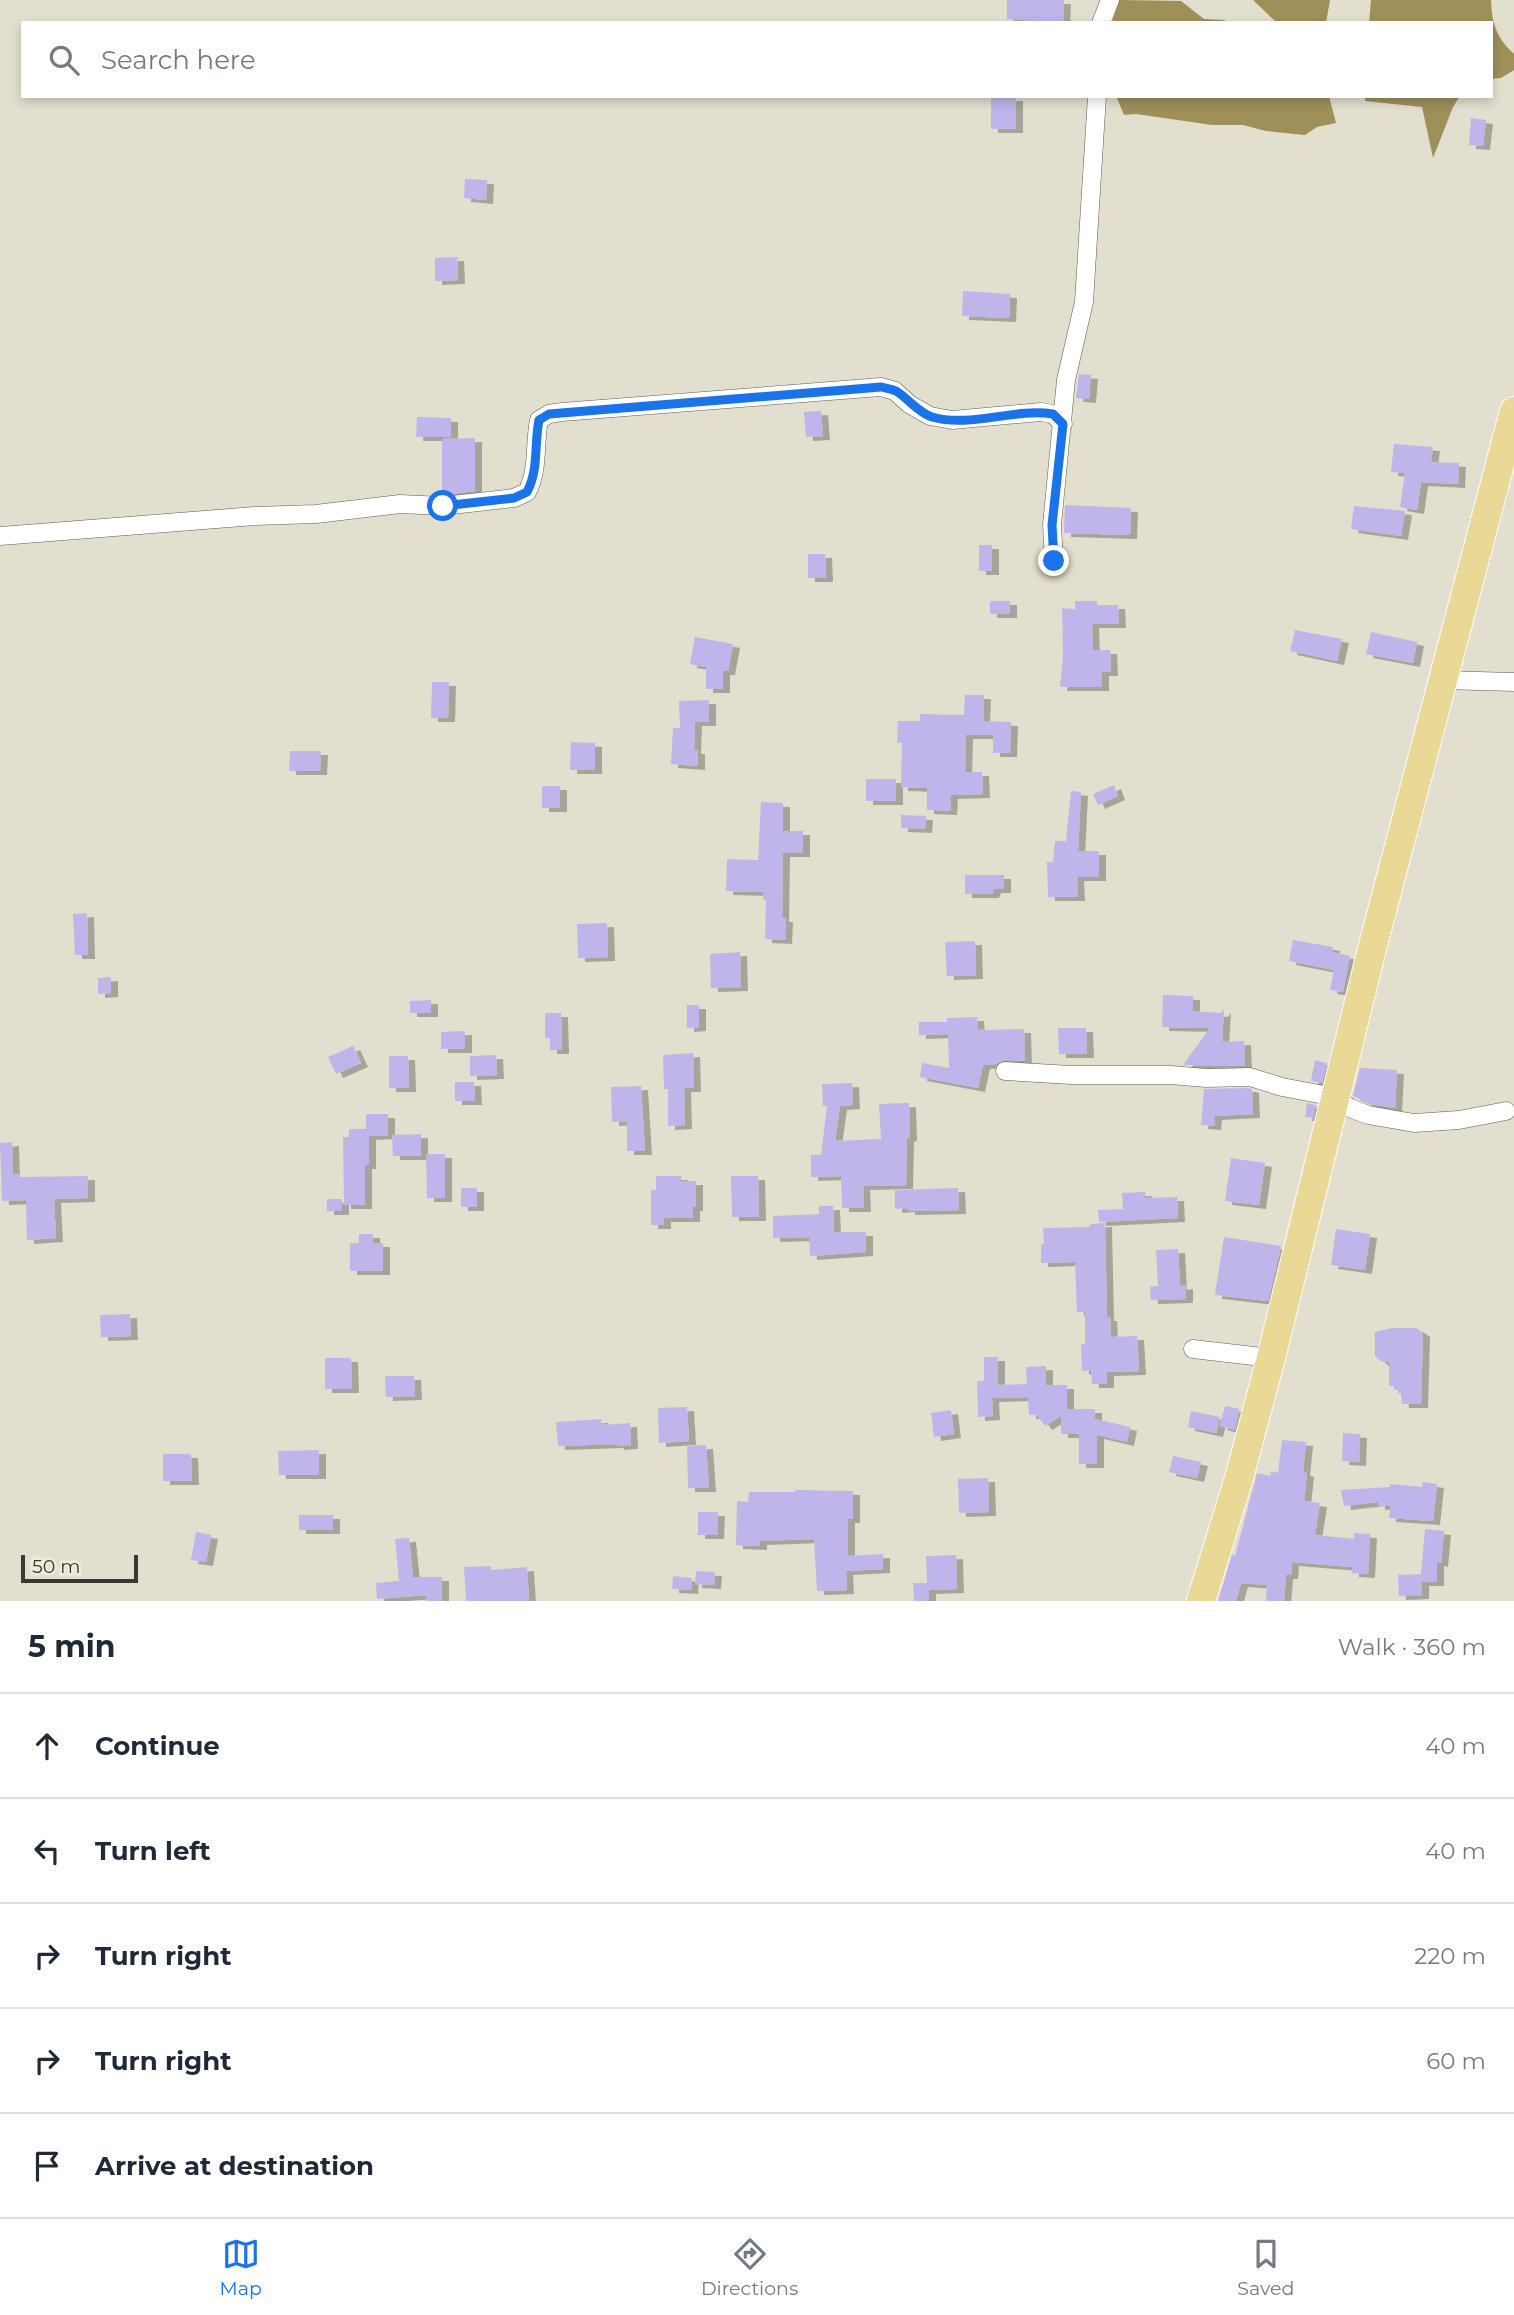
<!DOCTYPE html>
<meta charset="utf-8">
<style>
body{margin:0;font-family:Montserrat,sans-serif;background:#f6f6f7;color:#1f2937}
.scale{position:absolute;left:21px;bottom:18px;width:117px;box-sizing:border-box;padding-left:7px;border:4px solid #393831;border-top:0;font-size:19px;line-height:24px;white-space:nowrap;color:#393831;-webkit-text-stroke:5px #f0ecdc;paint-order:stroke}
.stop{position:absolute;width:21px;height:21px;margin:-16px;border:5px solid #1a73e8;border-radius:50%;background:#fff}
.stop.end{background:#1a73e8;border-color:#fff;box-shadow:0 2px 7px #0008}
.list{margin:0;padding:0;list-style:none}
h2{display:flex;justify-content:space-between;align-items:center;height:91px;margin:0;padding:0 28px;font-size:30px}
h2 small{font-size:23px;font-weight:400;color:#747a83}
.list li{display:grid;grid-template-columns:46px 1fr auto;gap:21px;align-items:center;box-sizing:border-box;height:105px;padding:0 28px;border-top:2px solid #e0e1e3}
.list b{display:block;font-size:26px;white-space:nowrap}
.list em{font-size:23px;font-style:normal;color:#747a83}
.icon{flex:none;width:38px;height:38px;fill:none;stroke:currentColor;stroke-width:2;stroke-linecap:round;stroke-linejoin:round}
.map{position:relative;flex:none;width:1514px;height:1601px;overflow:hidden}
.search{position:absolute;background:#fff;box-shadow:0 4px 10px #0003;left:21px;right:21px;top:21px;height:77px;display:flex;align-items:center;gap:18px;box-sizing:border-box;padding:0 24px;border-radius:0px;color:#747a83;font-size:26px}
.sheet{height:616px;background:#fff}
nav{display:flex;justify-content:space-around;align-items:center;box-sizing:border-box;height:98px;border-top:2px solid #e0e1e3;background:#fff;font-size:19px;color:#747a83}
nav a{display:grid;justify-items:center;gap:4px}
nav .on{color:#1a73e8}
.map>svg:first-child{display:block}
.water{fill:#9f905a}
.building{fill:#bfb5ea;filter:url(#shadow)}
.lines{fill:none;stroke-linecap:round;stroke-linejoin:round}
.minor-casing{stroke:#605c4e;stroke-width:19}
.trunk-casing{stroke:#fff;stroke-width:30}
.minor{stroke:#fff;stroke-width:18}
.trunk{stroke:#ead896;stroke-width:28}
.route{stroke:#1a73e8;stroke-width:9}
</style>
<div class="map">
<svg width="1514" height="1601" viewBox="0 0 1514 1601">
<defs>
<filter id="shadow"><feDropShadow dx="7" dy="4" stdDeviation="0" flood-color="#0004"/></filter>
</defs>
<rect width="100%" height="100%" fill="#e3dfcf"/>
<!-- water -->
<g class="water">
<path d="M1119,0l62,1 23,18 21,1 1,3h-114z"/>
<path d="M1253,0h77l-4,23h-43l-7,-1z"/>
<path d="M1371,0h120c1,24 5,37 23,54v16l-13,8 -10,1v-56h-122z"/>
<path d="M1116,96h213l7,27 -19,4 -12,8 -39,-4 -23,-6h-31l-76,-11 -12,1z"/>
<path d="M1365,96h95l-7,11 -20,51 -11,-51 -57,-6z"/>
</g>
<!-- building -->
<g class="building">
<path d="M1007,0h57l-1,23 -56,-4z"/>
<rect x="991" y="97" width="25" height="32"/>
<path d="M1471,118l15,2 -3,26 -14,-1z"/>
<path d="M465,179l22,1 -1,20 -22,-2z"/>
<path d="M457,257l1,23 -23,1v-23z"/>
<path d="M963,291l47,3 -1,24 -47,-2z"/>
<path d="M1079,374l12,1 -2,24 -13,-1z"/>
<path d="M821,411l2,25 -17,1 -2,-25z"/>
<path d="M417,417l34,1v19h-35z"/>
<path d="M475,438v53l-33,4v-56z"/>
<path d="M1394,444l39,3 -2,15 28,1 -1,21 -37,-2 -4,28 -17,-3 5,-34 -14,-1z"/>
<path d="M1065,505l66,3 -1,27 -66,-2z"/>
<path d="M1354,506l51,5 -4,25 -50,-7z"/>
<rect x="979" y="545" width="13" height="26"/>
<path d="M808,554h17l1,24h-18z"/>
<rect x="990" y="601" width="20" height="13"/>
<path d="M1075,601h22v4h21l1,19h-27l1,26h17l1,22h-9v15h-42l3,-30 -1,-49 13,1z"/>
<path d="M1295,630l47,9 -5,22 -47,-10z"/>
<path d="M1371,632l46,10 -4,21 -47,-9z"/>
<path d="M695,637l38,7 -5,27h-5v18h-17v-22l-16,-3z"/>
<path d="M432,682h17l-1,36h-17z"/>
<path d="M965,695h19l-1,26 28,1 -1,31h-17v-18h-27l-1,37h17l1,22 -32,1 -1,16 -23,-1v-22l-26,-1 1,-44h-5l1,-22h22v-7l44,1z"/>
<path d="M709,700v22h-14l-1,28h4v16l-27,-2 2,-36h7l-1,-27z"/>
<path d="M571,742l24,1v27h-25z"/>
<path d="M290,751h31l-1,20h-31z"/>
<rect x="866" y="779" width="30" height="22"/>
<path d="M1114,785l4,11 -20,9 -5,-11z"/>
<rect x="542" y="786" width="18" height="22"/>
<path d="M1071,791l10,1 -3,59h21v26h-22l1,20h-30l-1,-35h6l2,-21h11z"/>
<path d="M761,802l22,1v28h20v22h-20l-1,65h4l-1,22 -20,-1 1,-39 -3,-1v-7l-37,-1 1,-32 31,1z"/>
<path d="M901,815l25,1 -1,13 -24,-1z"/>
<path d="M965,875h39v14h-10l-2,5h-27z"/>
<path d="M87,913l1,42h-13l-2,-41z"/>
<path d="M607,923l1,34 -30,1 -1,-34z"/>
<path d="M1293,940l40,7 -1,5 18,4 -7,36 -13,-2 4,-20 -45,-9z"/>
<path d="M975,941l1,34 -29,1 -2,-34z"/>
<path d="M740,952l1,35 -30,1 -1,-34z"/>
<path d="M111,977v16l-13,1v-16z"/>
<path d="M1163,995l30,1v15l28,2 3,-4 -2,33 22,-1 1,25 -62,-1 27,-37 -48,-1z"/>
<path d="M431,1000v13h-21v-12z"/>
<path d="M687,1005h12v22l-12,1z"/>
<path d="M545,1013h16l1,37h-12v-12h-5z"/>
<path d="M977,1017l1,13 46,-1 1,32 -20,-1 -9,4 -13,1 -5,23 -58,-11 2,-14 27,5 -1,-34 -29,1v-13h28v-4z"/>
<path d="M1058,1028h28l1,26h-28z"/>
<path d="M465,1031v18h-24v-17z"/>
<path d="M353,1046l8,17 -25,11 -8,-17z"/>
<path d="M693,1053l1,35h-10l1,37 -17,1v-37h-4l-1,-34z"/>
<path d="M496,1055l1,20 -27,1v-20z"/>
<path d="M389,1056h19l1,32h-20z"/>
<path d="M1315,1060l12,3 -5,20 -11,-2z"/>
<path d="M1360,1068l37,2 -2,38 -24,-4 -18,-8z"/>
<path d="M455,1082h19l1,19h-20z"/>
<path d="M852,1083l1,22 -13,1 -5,35 46,-2 -2,-35 30,-1 1,34 -3,1 -1,47 -43,1 1,22h-22l-1,-32 -30,1v-22h10l6,-49h-4l-1,-22z"/>
<path d="M641,1086l4,65h-18v-30l-15,1 -1,-35z"/>
<path d="M1248,1088l4,1 1,25 -38,2 -1,10 -13,-1 3,-36z"/>
<path d="M1307,1103l9,2 -3,13 -8,-1z"/>
<path d="M366,1114h22v21l-19,1v29h-4v40h-21l-1,-68h6v-8h17z"/>
<path d="M421,1134v22h-28l-1,-21z"/>
<path d="M12,1142l1,32h7l1,3 67,-1v22l-34,1 2,39 -29,2 -1,-40 -24,1 -2,-58z"/>
<path d="M426,1154h19v44h-18z"/>
<path d="M1231,1158l34,5 -6,42 -34,-4z"/>
<path d="M656,1176h25v5h15v26h-3v11h-29v7h-13v-35h5z"/>
<path d="M731,1176h27l1,41h-27z"/>
<rect x="461" y="1188" width="16" height="19"/>
<path d="M958,1188l1,22 -51,1v-3l-13,1v-19z"/>
<path d="M1145,1192v6l32,-1 1,21 -79,4 -1,-12 25,-1 -1,-16z"/>
<rect x="327" y="1199" width="15" height="12"/>
<path d="M819,1206h14l1,26h32v20l-56,4 -1,-19 -36,1v-22l46,-2z"/>
<path d="M1105,1223l2,94h3l1,20 26,-1 2,35 -32,1v12h-15l-1,-14 -9,1 -1,-27h4v-32h-8l-2,-50 -34,1v-19h3l-1,-16 47,-1v-3z"/>
<path d="M1336,1229l34,5 -5,36 -34,-5z"/>
<path d="M359,1234h14v9h10v28h-33v-28h9z"/>
<path d="M1224,1237l57,9 -13,55 -53,-6z"/>
<path d="M1178,1249l2,37 6,-1v14l-35,1 -1,-13 8,-1 -2,-36z"/>
<path d="M130,1314l1,22 -30,1 -1,-22z"/>
<path d="M1392,1328h24l7,5 -2,71h-19l-1,-11h-3v-4l-4,1v-4h-5v-24h-7l-7,-6v-24z"/>
<path d="M984,1357h14v28l29,-1 -1,-17 20,-1v19h21v24h28v10l35,8 -3,15 -30,-7v29h-18v-30h-18v-18l-16,10 -8,-11h-8l-1,-18 -36,1 1,18 -15,1 -1,-36h7z"/>
<path d="M325,1358h26l1,31h-27z"/>
<path d="M385,1376h29l1,20 -29,1z"/>
<path d="M1225,1406l14,3 -4,21 -15,-4z"/>
<path d="M687,1407l2,34 -30,2 -1,-35z"/>
<path d="M951,1410l3,24 -20,3 -3,-24z"/>
<path d="M1191,1411l29,6 -4,16 -28,-6z"/>
<path d="M601,1419v6l29,-2 1,22 -14,1v-2l-59,2 -2,-24z"/>
<path d="M1343,1433l17,1 -1,28 -17,-1z"/>
<path d="M1282,1440l24,2 -3,30 4,1 -3,28 16,2 -5,32 39,4v-6l16,1 -2,40 -16,-1v-6l-60,-5 -1,13h-5l-2,26h-18l1,-16 -26,-2 -5,18h-18l14,-46 3,1 22,-83 13,3 1,-5 7,2z"/>
<path d="M706,1445l3,43h-21l-1,-42z"/>
<path d="M319,1450v25h-40l-1,-24z"/>
<path d="M163,1454h28l1,27h-29z"/>
<path d="M1173,1456l28,6 -4,16 -28,-6z"/>
<path d="M988,1478l1,34 -30,1 -1,-34z"/>
<path d="M1423,1482l14,2 -4,37 -44,-3 2,-13 -13,1v-4l-34,4 -3,-16 49,-3v-3l32,3z"/>
<path d="M795,1490l58,1v28h-5v37l35,-2v15l-37,2 1,19 -30,1 -3,-52 -54,2v5l-24,-1 1,-44 11,1 1,-10h46z"/>
<path d="M698,1512h20l-1,23h-19z"/>
<rect x="299" y="1515" width="34" height="15"/>
<path d="M1425,1529l19,2 -3,32 -4,-1v20h-15v13l-23,1 -1,-21 23,-1z"/>
<path d="M196,1532l15,3 -5,27 -15,-2z"/>
<path d="M409,1538l4,39h29v24h-16v-6l-49,4 -1,-16 23,-2 -4,-42z"/>
<path d="M956,1555l1,34 -28,1v11h-15l-1,-18h14l-1,-27z"/>
<path d="M491,1566v4l36,-3 2,34h-63l-2,-34z"/>
<path d="M696,1571l19,1 -1,13 -19,-1z"/>
<path d="M673,1576l19,2 -1,12 -19,-1z"/>
</g>
<g class="lines">
<defs>
<g id="minor">
<path d="M1101,23l9,-23"/>
<path d="M0,536l255,-20 61,-2 84,-10 43,2 71,-8 13,-6c12,-23 7,-47 12,-72l10,-6 13,-2 319,-25 14,4 14,13 21,12 22,4 89,-8 12,2 10,10"/>
<path d="M1054,561l-2,-36 14,-145 18,-78 13,-206"/>
<path d="M1443,680l71,2"/>
<path d="M1005,1071l66,4h100l35,3 44,-1 32,10 53,10 15,11 18,7 46,8 45,-3 47,-9"/>
<path d="M1193,1349l78,9"/>
</g>
<path id="trunk" d="M1201,1601l38,-123 32,-120 103,-417 140,-530"/>
</defs>
<!-- minor casing -->
<use href="#minor" class="minor-casing"/>
<!-- trunk casing -->
<use href="#trunk" class="trunk-casing"/>
<!-- minor -->
<use href="#minor" class="minor"/>
<!-- trunk -->
<use href="#trunk" class="trunk"/>
</g>
<g class="lines">
<!-- route -->
<path class="route" d="M443,506l71,-8 13,-6c12,-23 7,-47 12,-72l10,-6 332,-27c4,1 11,2 15,4 13,8 21,21 36,26 39,11 81,-9 121,-3l10,10 -11,101 2,36"/>
</g>
</svg>
<div class="scale">50 m</div>
<div class="stop" style="left:443px;top:506px"></div>
<div class="stop end" style="left:1054px;top:561px"></div>
<div class="search"><svg class="icon" aria-label="search" viewBox="0 0 24 24"><circle cx="10" cy="10" r="6"/><path d="M15 15l6 6"/></svg>Search here</div>
</div>
<section class="sheet">
<h2>5 min<small>Walk · 360 m</small></h2>
<ul class="list">
<li><svg class="icon" aria-label="ahead" viewBox="0 0 24 24"><path d="M12 20V5M6 11l6-6 6 6"/></svg><div><b>Continue</b></div><em>40 m</em></li>
<li><svg class="icon" aria-label="left" viewBox="0 0 24 24"><path d="M17 20v-9H6M10 6l-5 5 5 5"/></svg><div><b>Turn left</b></div><em>40 m</em></li>
<li><svg class="icon" aria-label="right" viewBox="0 0 24 24"><path d="M7 20v-9h11M14 6l5 5-5 5"/></svg><div><b>Turn right</b></div><em>220 m</em></li>
<li><svg class="icon" aria-label="right" viewBox="0 0 24 24"><path d="M7 20v-9h11M14 6l5 5-5 5"/></svg><div><b>Turn right</b></div><em>60 m</em></li>
<li><svg class="icon" aria-label="arrive" viewBox="0 0 24 24"><path d="M6 21V4h12l-3 4 3 4H6"/></svg><div><b>Arrive at destination</b></div></li>
</ul>
</section>
<nav>
<a class="on"><svg class="icon" aria-label="map" viewBox="0 0 24 24"><path d="M3 6l6-2 6 2 6-2v14l-6 2-6-2-6 2zM9 4v14M15 6v14"/></svg>Map</a>
<a><svg class="icon" aria-label="directions" viewBox="0 0 24 24"><path d="M12 3l9 9-9 9-9-9zM9 14v-3h6M13 9l2 2-2 2"/></svg>Directions</a>
<a><svg class="icon" aria-label="saved" viewBox="0 0 24 24"><path d="M7 4h10v16l-5-4-5 4z"/></svg>Saved</a>
</nav>
